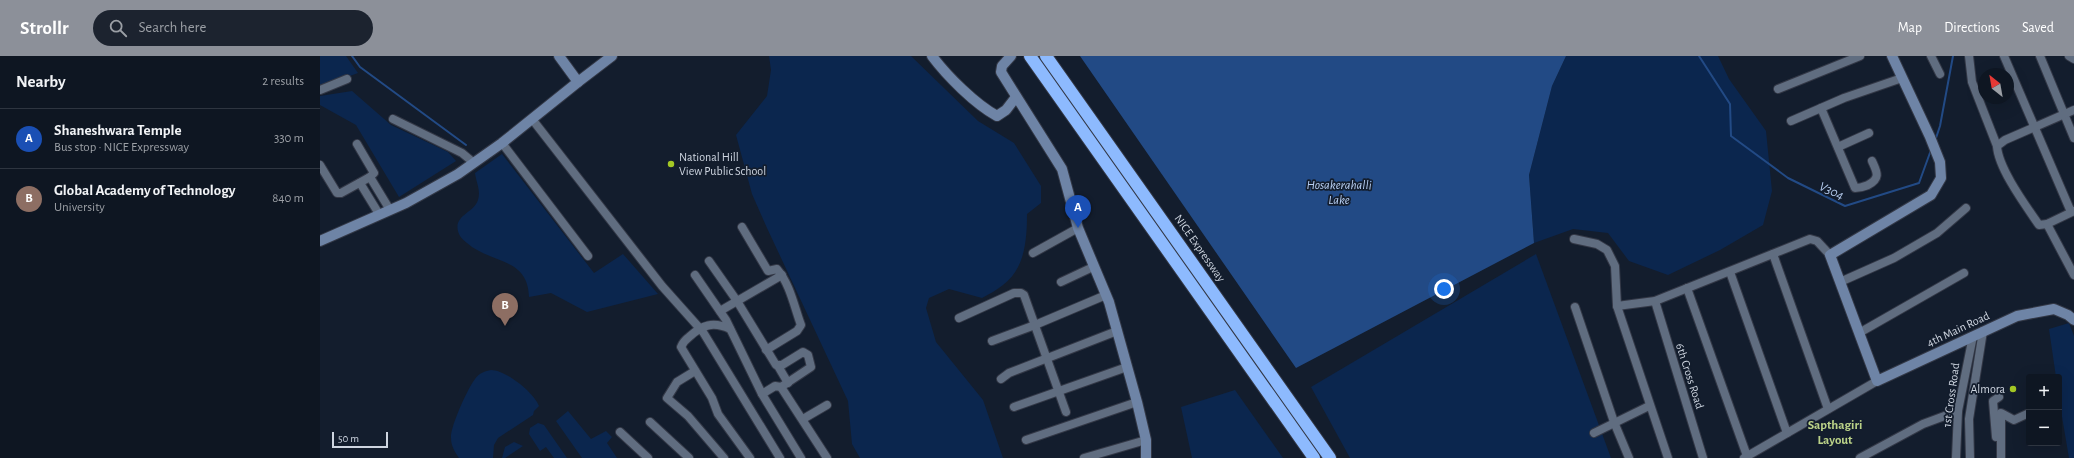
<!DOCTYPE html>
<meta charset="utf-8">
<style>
body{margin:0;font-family:"Alegreya Sans",sans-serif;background:#1c232f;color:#f1f3f6}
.controls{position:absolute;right:12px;bottom:12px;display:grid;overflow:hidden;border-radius:4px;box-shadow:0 4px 16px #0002}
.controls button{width:36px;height:36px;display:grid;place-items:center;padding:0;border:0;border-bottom:1px solid #2e3540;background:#0e1622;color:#f1f3f6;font:20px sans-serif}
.compass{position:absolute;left:1658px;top:12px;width:36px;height:36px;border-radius:50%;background:#0e1622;box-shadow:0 4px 16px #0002;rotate:329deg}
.scale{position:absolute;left:12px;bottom:10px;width:56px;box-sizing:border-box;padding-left:4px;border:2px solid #ced5e0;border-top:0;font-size:11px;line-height:14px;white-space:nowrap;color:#ced5e0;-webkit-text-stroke:3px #131d2d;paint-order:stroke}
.you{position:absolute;left:1124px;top:233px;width:14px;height:14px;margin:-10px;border:3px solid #fff;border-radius:50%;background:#1a73e8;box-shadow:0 0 0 6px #1a73e833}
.badge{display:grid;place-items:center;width:26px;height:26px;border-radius:50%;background:#8c9099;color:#fff;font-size:13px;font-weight:700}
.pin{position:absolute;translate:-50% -33px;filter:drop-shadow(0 1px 2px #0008)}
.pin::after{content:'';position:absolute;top:21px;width:14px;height:12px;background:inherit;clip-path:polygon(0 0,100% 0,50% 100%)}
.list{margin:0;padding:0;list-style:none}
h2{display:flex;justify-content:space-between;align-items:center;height:52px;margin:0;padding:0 16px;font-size:17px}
h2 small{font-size:13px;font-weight:400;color:#9b9fa5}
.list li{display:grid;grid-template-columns:26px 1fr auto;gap:12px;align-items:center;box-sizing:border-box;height:60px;padding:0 16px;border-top:1px solid #2e3540}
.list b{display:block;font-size:15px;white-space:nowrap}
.list p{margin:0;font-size:13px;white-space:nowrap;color:#9b9fa5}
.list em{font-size:13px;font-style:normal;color:#9b9fa5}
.icon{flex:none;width:22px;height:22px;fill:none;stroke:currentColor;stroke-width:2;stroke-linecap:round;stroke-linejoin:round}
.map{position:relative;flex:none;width:1754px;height:402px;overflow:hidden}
header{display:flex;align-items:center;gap:24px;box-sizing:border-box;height:56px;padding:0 20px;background:#8c9099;color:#fff}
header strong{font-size:19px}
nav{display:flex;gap:22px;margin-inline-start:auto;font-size:14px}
.search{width:280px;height:36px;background:#1c232f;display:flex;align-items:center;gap:10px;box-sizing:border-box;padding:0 14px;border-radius:22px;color:#9b9fa5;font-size:15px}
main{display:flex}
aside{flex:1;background:#0e1622}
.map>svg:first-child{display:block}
.green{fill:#0b264e}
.water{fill:#224a85}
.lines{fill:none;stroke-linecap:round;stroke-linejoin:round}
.stream{stroke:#224a85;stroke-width:2}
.street-casing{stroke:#333846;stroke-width:10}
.secondary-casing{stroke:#333846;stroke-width:12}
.highway-casing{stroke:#333846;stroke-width:14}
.street{stroke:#606d80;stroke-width:8}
.secondary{stroke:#6e84a6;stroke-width:10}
.highway{stroke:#8dbafe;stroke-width:12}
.poi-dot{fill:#a4c825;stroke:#131d2d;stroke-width:1.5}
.labels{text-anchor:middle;stroke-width:3.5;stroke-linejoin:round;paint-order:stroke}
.poi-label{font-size:12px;fill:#ced5e0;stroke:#131d2d;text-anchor:start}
.street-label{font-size:12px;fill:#ced5e0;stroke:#131d2d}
.water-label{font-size:13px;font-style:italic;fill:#b8cff3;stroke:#131d2d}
.neighbourhood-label{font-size:13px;font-weight:bold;fill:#bbd288;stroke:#131d2d}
</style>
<header>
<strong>Strollr</strong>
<div class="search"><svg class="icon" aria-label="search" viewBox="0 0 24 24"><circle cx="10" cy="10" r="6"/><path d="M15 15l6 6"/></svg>Search here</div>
<nav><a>Map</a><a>Directions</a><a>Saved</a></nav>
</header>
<main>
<aside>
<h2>Nearby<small>2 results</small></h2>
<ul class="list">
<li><span class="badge" style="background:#1a4fb4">A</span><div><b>Shaneshwara Temple</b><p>Bus stop · NICE Expressway</p></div><em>330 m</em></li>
<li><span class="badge" style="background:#8d6e63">B</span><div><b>Global Academy of Technology</b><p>University</p></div><em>840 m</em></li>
</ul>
</aside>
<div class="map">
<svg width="1754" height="402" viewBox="0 0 1754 402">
<rect width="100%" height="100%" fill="#131d2d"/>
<!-- green -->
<g class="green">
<path d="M0,0h26l12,17 -38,14z"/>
<path d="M449,0h142l67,65 36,22 27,43v17l-14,11c0,25 -2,55 -24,71 -6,5 -14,9 -21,13l-33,-9 -20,9 -3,10 10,34 47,58 20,58h-143l-8,-14 -4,-43 -81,-173 -15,-34 -16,-59 31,-39 4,-26z"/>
<path d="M1246,0h152l11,23 37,52 6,60 -9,34 -43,25 -52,25 -39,-14 -21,-28 -35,-4 -39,14 -5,-68 23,-89z"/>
<path d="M32,35l39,34 57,27 8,9 -57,36 -43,-72 -36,-20v-9z"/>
<path d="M182,98l92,119 29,-19 35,40 -71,18 -36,-19 -22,4c-1,-40 -38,-33 -62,-54 -4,-3 -8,-7 -9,-12 -4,-16 16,-18 20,-31 3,-10 -2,-18 -3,-27z"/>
<path d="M1216,198l75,204h-261l-39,-71z"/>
<path d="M1749,267l5,13v122h-5l-10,-59v-22h-3l-7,-48z"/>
<path d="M171,314c15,0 43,23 48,36l-5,5 -1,4 -35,23 -4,7 -1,13h-34c-4,-6 -8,-12 -8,-20 -1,-11 17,-50 24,-59 4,-6 10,-8 16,-9z"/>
<path d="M915,334l48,68h-91l-11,-51z"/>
<path d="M248,355l23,28 15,-8 6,6 -5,6 10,15h-35l-26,-37z"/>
<path d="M218,367l6,2 23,33h-13l-8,-11 -6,4 -11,-17 1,-6z"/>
<path d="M194,386l9,4 -18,12h-3l3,-11z"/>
</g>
<!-- water -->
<path class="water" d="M760,0h486l-14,30 -23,89 5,68 -238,125z"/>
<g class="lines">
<!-- stream -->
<g class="stream">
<path d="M32,0l8,11 106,78"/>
<path d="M1379,0l31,48 1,32 57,42 57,28 74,-23 12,-33"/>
<path d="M1615,85l5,-15 13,-70"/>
</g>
<defs>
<g id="street">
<path d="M1611,0l9,18"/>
<path d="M1649,0l3,26 25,64"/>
<path d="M1684,0l67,156"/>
<path d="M1720,0l34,82"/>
<path d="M1749,0l5,3"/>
<path d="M1458,33l82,-33"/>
<path d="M0,34l27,-11"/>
<path d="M1501,52l34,80c6,0 8,-1 13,-3 13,-7 9,-13 4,-24"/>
<path d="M1754,54l-69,30 -8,6c1,22 29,60 42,79l8,-1 27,-13"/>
<path d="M73,63l69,34 12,10"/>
<path d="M212,63l130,167 41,46 77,126"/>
<path d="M1471,65l53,-23 58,-20"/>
<path d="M182,87l86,113"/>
<path d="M1518,91l31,-14"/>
<path d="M0,109l17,28h4l29,-16 4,-4 -17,-29"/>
<path d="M50,121l20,33"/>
<path d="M40,127l19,31"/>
<path d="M1727,168l27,51"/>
<path d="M422,171l26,44 9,-2c13,15 17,37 24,56l-4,6 -31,19"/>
<path d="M1254,183l23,5 10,6 8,16 2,40 51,152"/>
<path d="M713,197l45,-25"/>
<path d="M1453,198l55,155"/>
<path d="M389,205l28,40 39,64h6l21,-13 5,3 3,12 -30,20"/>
<path d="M1410,216l57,161"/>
<path d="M375,219l31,45 36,74 39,64"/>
<path d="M741,226l32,-15"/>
<path d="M1520,226l54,-24 43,-25 29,-25"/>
<path d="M1367,232l60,168"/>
<path d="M1335,245l48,157"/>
<path d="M1297,250l38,-5 155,-62 7,2 13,14"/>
<path d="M1255,251l39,115 15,36"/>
<path d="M400,255l62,-36"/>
<path d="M639,262l55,-25h7l3,2 42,117"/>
<path d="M410,273c-17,-8 -28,-4 -41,8 -4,3 -6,5 -8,10l31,51 6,16 32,44"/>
<path d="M1539,277l105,-60"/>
<path d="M672,285l43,-16 71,-30"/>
<path d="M458,310l10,17"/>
<path d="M375,315l-18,11 -10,16 21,18 36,42"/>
<path d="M681,323l8,-6 108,-42"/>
<path d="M442,338l13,-8 6,1 46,71"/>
<path d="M694,351l113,-40"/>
<path d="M483,363l24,-14"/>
<path d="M330,366l39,36"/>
<path d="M300,376l28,26"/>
<path d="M1274,377l55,-27"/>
<path d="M1676,381l-3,-36 6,-4"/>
<path d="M706,384l111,-38"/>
<path d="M764,402l62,-18"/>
<path d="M1424,402l133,-77"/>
<path d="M1540,402l63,-34 35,-13"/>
<path d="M1636,402l2,-47 15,-75"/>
<path d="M1650,402l-1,-39 14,-88"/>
<path d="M1681,402v-45l13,7 15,-7"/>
</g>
<g id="secondary">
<path d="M612,0c15,20 43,48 65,60l9,-6 10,-13"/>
<path d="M691,0l-9,10 -1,6 61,97 16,59 31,74 28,100 9,38v18"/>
<path d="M1572,0l38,81 10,25 1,16 -10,17 -101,60 47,126 140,-65 37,-7 14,6 6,5"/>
<path d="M258,26l34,-26"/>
<path d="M0,185l86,-38 52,-29 44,-31 76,-61 -19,-26"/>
</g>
<g id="highway">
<path d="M710,0l284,402"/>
<path d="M726,0l284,402"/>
</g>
</defs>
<!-- street casing -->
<use href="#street" class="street-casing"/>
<!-- secondary casing -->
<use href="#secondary" class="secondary-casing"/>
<!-- highway casing -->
<use href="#highway" class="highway-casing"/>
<!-- street -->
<use href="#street" class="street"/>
<!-- secondary -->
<use href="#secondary" class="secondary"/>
<!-- highway -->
<use href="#highway" class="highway"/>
</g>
<!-- markers -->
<g class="poi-dot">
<circle cx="351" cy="108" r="4"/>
<circle cx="1693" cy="333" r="4"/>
</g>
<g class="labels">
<!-- poi labels -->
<g class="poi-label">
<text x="359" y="105">National Hill<tspan x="359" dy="14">View Public School</tspan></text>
<text x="1685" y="337" text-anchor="end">Almora</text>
</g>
<!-- street labels -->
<g class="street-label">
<text transform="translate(880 192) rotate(55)" y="4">NICE Expressway</text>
<text transform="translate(1638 273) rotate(-25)" y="4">4th Main Road</text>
<text transform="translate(1370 320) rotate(72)" y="4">6th Cross Road</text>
<text transform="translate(1631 339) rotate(-82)" y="4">1st Cross Road</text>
</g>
<!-- water labels -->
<g class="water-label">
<text x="1019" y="133">Hosakerahalli<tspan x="1019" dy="15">Lake</tspan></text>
<text transform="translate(1512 134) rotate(25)" y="5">V304</text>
</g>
<!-- neighbourhood labels -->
<g class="neighbourhood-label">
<text x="1515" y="373">Sapthagiri<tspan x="1515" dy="15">Layout</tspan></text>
</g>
</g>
</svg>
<div class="controls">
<button>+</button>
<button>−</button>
</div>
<svg class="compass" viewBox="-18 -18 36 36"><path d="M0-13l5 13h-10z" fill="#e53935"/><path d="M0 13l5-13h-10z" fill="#9b9fa5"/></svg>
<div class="scale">50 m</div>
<div class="you"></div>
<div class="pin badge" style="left:758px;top:172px;background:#1a4fb4">A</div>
<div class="pin badge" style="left:185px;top:270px;background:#8d6e63">B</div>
</div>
</main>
